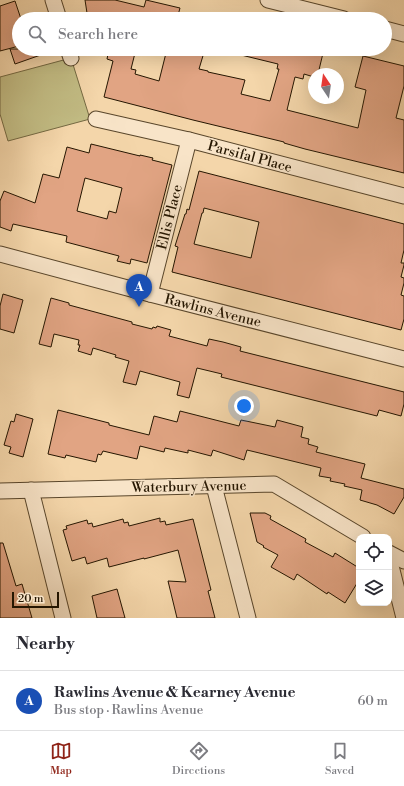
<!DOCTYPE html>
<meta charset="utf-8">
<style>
body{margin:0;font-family:"Libre Bodoni",serif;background:#f7f7f7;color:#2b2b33}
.controls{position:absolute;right:12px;bottom:12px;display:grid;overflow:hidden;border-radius:8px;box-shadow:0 4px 16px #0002}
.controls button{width:36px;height:36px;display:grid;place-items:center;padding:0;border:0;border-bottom:1px solid #e1e1e2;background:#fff;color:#2b2b33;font:20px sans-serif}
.compass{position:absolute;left:308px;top:68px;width:36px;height:36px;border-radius:50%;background:#fff;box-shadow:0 4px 16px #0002;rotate:347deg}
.scale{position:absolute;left:12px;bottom:10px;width:47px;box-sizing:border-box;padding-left:4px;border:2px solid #251601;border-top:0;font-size:11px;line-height:14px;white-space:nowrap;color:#251601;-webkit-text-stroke:3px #f8e4c8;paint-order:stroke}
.you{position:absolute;left:244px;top:406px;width:14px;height:14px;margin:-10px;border:3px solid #fff;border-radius:50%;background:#1a73e8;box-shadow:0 0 0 6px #1a73e833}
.badge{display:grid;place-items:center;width:26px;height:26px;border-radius:50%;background:#8f2418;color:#fff;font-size:13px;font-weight:700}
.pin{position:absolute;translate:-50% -33px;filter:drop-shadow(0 1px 2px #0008)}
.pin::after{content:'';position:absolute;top:21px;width:14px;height:12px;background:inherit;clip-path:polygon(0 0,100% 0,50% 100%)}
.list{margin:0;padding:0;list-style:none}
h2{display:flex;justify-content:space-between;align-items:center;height:52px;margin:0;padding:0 16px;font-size:17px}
h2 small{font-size:13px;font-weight:400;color:#7c7c81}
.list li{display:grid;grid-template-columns:26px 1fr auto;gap:12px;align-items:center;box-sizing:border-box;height:60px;padding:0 16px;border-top:1px solid #e1e1e2}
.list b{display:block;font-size:15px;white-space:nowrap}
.list p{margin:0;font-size:13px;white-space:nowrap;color:#7c7c81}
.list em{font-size:13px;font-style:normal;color:#7c7c81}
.icon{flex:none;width:22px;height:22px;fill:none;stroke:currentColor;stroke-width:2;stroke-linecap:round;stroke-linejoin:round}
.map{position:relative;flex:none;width:404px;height:618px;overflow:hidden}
.search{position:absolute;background:#fff;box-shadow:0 4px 16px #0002;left:12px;right:12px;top:12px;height:44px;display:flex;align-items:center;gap:10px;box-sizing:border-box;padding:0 14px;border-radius:22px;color:#7c7c81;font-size:15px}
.sheet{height:112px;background:#fff}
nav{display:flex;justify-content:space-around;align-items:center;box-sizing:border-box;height:56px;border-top:1px solid #e1e1e2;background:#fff;font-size:11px;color:#7c7c81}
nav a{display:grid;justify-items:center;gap:2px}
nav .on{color:#8f2418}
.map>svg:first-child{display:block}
.green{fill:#c2bc84;stroke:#746942}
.building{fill:#e1a483;stroke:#251601;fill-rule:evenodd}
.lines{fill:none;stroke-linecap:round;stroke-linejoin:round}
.minor-casing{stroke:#59462b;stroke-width:17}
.minor{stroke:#f8e4c8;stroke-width:15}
.labels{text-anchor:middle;stroke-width:3;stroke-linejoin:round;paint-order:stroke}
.street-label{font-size:14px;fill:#251601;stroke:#f8e4c8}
</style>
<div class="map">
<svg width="404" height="618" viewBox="0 0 404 618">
<rect width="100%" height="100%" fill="#f4d6aa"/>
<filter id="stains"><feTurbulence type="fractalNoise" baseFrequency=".005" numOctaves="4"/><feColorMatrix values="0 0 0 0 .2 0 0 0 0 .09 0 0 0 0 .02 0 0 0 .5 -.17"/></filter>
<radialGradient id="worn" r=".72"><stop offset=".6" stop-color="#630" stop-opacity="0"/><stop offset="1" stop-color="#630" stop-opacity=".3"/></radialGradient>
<!-- green -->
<path class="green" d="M71,58l19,61 -82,22 -8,-27v-37z"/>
<!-- building -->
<g class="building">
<path d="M85,0h30l29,7 2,-7 34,8 -3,11h-78l1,-3 -13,-3z"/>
<path d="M15,1l6,18h-2v27l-19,5v-45z"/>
<path d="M10,49h42v2l-37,13z"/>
<path d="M109,49h27l-5,20 5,1 -1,4 24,7 8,-32h38l-6,20 9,2v1l37,8 -4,14 29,7 9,-32h-2l1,-5 -41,-10 1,-5h86l-6,25h-4v3l-10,-3 -1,5 -8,-2 -8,33 71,18 8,-38 -11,-3 8,-31 41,10v20l-8,32 8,2v53l-99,-24 -21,-6v-1l-91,-22 -89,-23 9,-36 -6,-2z"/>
<path d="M91,144l49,12v-1l13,3 -1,2 20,5 -25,98 -16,-4 -1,5 -13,-3 2,-5 -53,-14 1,-6 -54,-12 -2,7 -11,-4v-26l4,-10 31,12 8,-29 16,4 8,-31 22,6zM85,178l37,10 -6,25 -7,-2 -2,8 -30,-8z"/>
<path d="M199,171l205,53v26l-3,13h3v2l-3,12 3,1v5l-3,12 3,1v23l-3,11 -229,-58 6,-25 -3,-1 10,-32h1l1,-5 2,1zM204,208l55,14 -8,36 -57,-14 8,-31h1z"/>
<path d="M3,294l20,6 -9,33 -14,-4v-23z"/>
<path d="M51,298l18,5v2l63,17v2l20,5 1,-2 3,1 1,-2 14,4 -2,6 38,10 2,-7 14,3 18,5 -1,4 164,41v12l-3,12 -22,-6 -2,6 -156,-39 1,-3 -25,-6 -8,30 -12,-3 3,-13 -40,-11 -4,14 -13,-3 6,-21 -14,-4 1,-2 -23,-7 -2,7 -13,-4 2,-6h-2l1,-5 -25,-6 -3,13 -12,-3z"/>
<path d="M58,410l51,13v2l40,10 5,-19 23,6 3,-11 59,15 2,-6 34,7 2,-7 26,7 -2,10 8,2 -1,5 10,3 -2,5 49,12 -4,14 43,11v8l-10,17 -17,-9 -17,-5 2,-10 -18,-4 1,-2 -15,-3 1,-3 -12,-2 2,-8 -74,-18 -3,10 -31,-10 -2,6 -23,-6v3l-23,-5 -1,4 -24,-6 -3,13 -34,-8 -2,4 -3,-1 -2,8 -30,-7 -1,3 -17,-4z"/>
<path d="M16,414l17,5 -10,38 -14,-4 2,-6 -7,-2 7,-24 3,1z"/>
<path d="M250,513h15l6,3 -1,3 36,20 -1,3 28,15 2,-4 24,15v12l-14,23 -17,-11 -1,2 -30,-20 -3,6 -23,-13 7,-12 -15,-8 1,-1 -7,-4z"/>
<path d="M160,518v4l5,-1 1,4 27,-6 18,71 -3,1 7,27h-38l-9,-37 18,1 -8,-32 -34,9v-1l-35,9 -2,-9 -20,6 -2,-7 -13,4 -9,-31 4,-1 -1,-3 21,-6 1,4 4,-1 1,4 30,-8 1,4 4,-1 1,4z"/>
<path d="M0,543h3l13,43 6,-2 10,34h-32z"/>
<path d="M117,589l8,29h-28l-5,-22z"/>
</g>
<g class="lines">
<defs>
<g id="minor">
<path d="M53,0l6,19"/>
<path d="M268,0l76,19"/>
<path d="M385,29l19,5"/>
<path d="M68,49l3,9"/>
<path d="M96,119l93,21 215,56"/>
<path d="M0,254l150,40 254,65"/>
<path d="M150,294l39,-154"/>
<path d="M214,486l34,132"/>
<path d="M31,490l32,128"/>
<path d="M0,491l274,-7 89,53"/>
<path d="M389,553l15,8"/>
<path d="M389,558l15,60"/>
</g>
</defs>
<!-- minor casing -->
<use href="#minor" class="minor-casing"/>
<!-- minor -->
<use href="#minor" class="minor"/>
</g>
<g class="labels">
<!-- street labels -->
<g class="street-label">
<text transform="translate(250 156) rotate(15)" y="5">Parsifal Place</text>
<text transform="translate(169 217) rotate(-76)" y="5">Ellis Place</text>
<text transform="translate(213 310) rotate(14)" y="5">Rawlins Avenue</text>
<text transform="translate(189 486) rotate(-1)" y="5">Waterbury Avenue</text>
</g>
</g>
<rect width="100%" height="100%" filter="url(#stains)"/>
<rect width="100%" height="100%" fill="url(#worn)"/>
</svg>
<div class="controls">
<button><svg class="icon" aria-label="locate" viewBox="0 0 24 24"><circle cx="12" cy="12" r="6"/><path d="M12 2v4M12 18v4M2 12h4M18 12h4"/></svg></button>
<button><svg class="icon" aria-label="layers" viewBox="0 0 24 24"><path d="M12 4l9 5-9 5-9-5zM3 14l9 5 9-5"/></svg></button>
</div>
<svg class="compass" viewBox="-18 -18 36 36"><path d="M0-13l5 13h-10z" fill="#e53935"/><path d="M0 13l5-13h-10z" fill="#7c7c81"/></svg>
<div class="scale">20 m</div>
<div class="you"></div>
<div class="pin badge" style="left:139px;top:307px;background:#1a4fb4">A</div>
<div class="search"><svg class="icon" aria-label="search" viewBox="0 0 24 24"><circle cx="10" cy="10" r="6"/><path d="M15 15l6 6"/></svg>Search here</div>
</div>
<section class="sheet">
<h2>Nearby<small></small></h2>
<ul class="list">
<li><span class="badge" style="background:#1a4fb4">A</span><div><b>Rawlins Avenue &amp; Kearney Avenue</b><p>Bus stop · Rawlins Avenue</p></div><em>60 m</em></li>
</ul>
</section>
<nav>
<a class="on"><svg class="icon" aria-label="map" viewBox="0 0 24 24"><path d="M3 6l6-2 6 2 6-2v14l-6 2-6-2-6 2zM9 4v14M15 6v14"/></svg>Map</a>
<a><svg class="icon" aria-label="directions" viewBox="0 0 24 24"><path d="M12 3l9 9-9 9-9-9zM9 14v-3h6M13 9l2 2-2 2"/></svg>Directions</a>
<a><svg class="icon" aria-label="saved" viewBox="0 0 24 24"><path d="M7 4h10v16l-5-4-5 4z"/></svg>Saved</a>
</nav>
